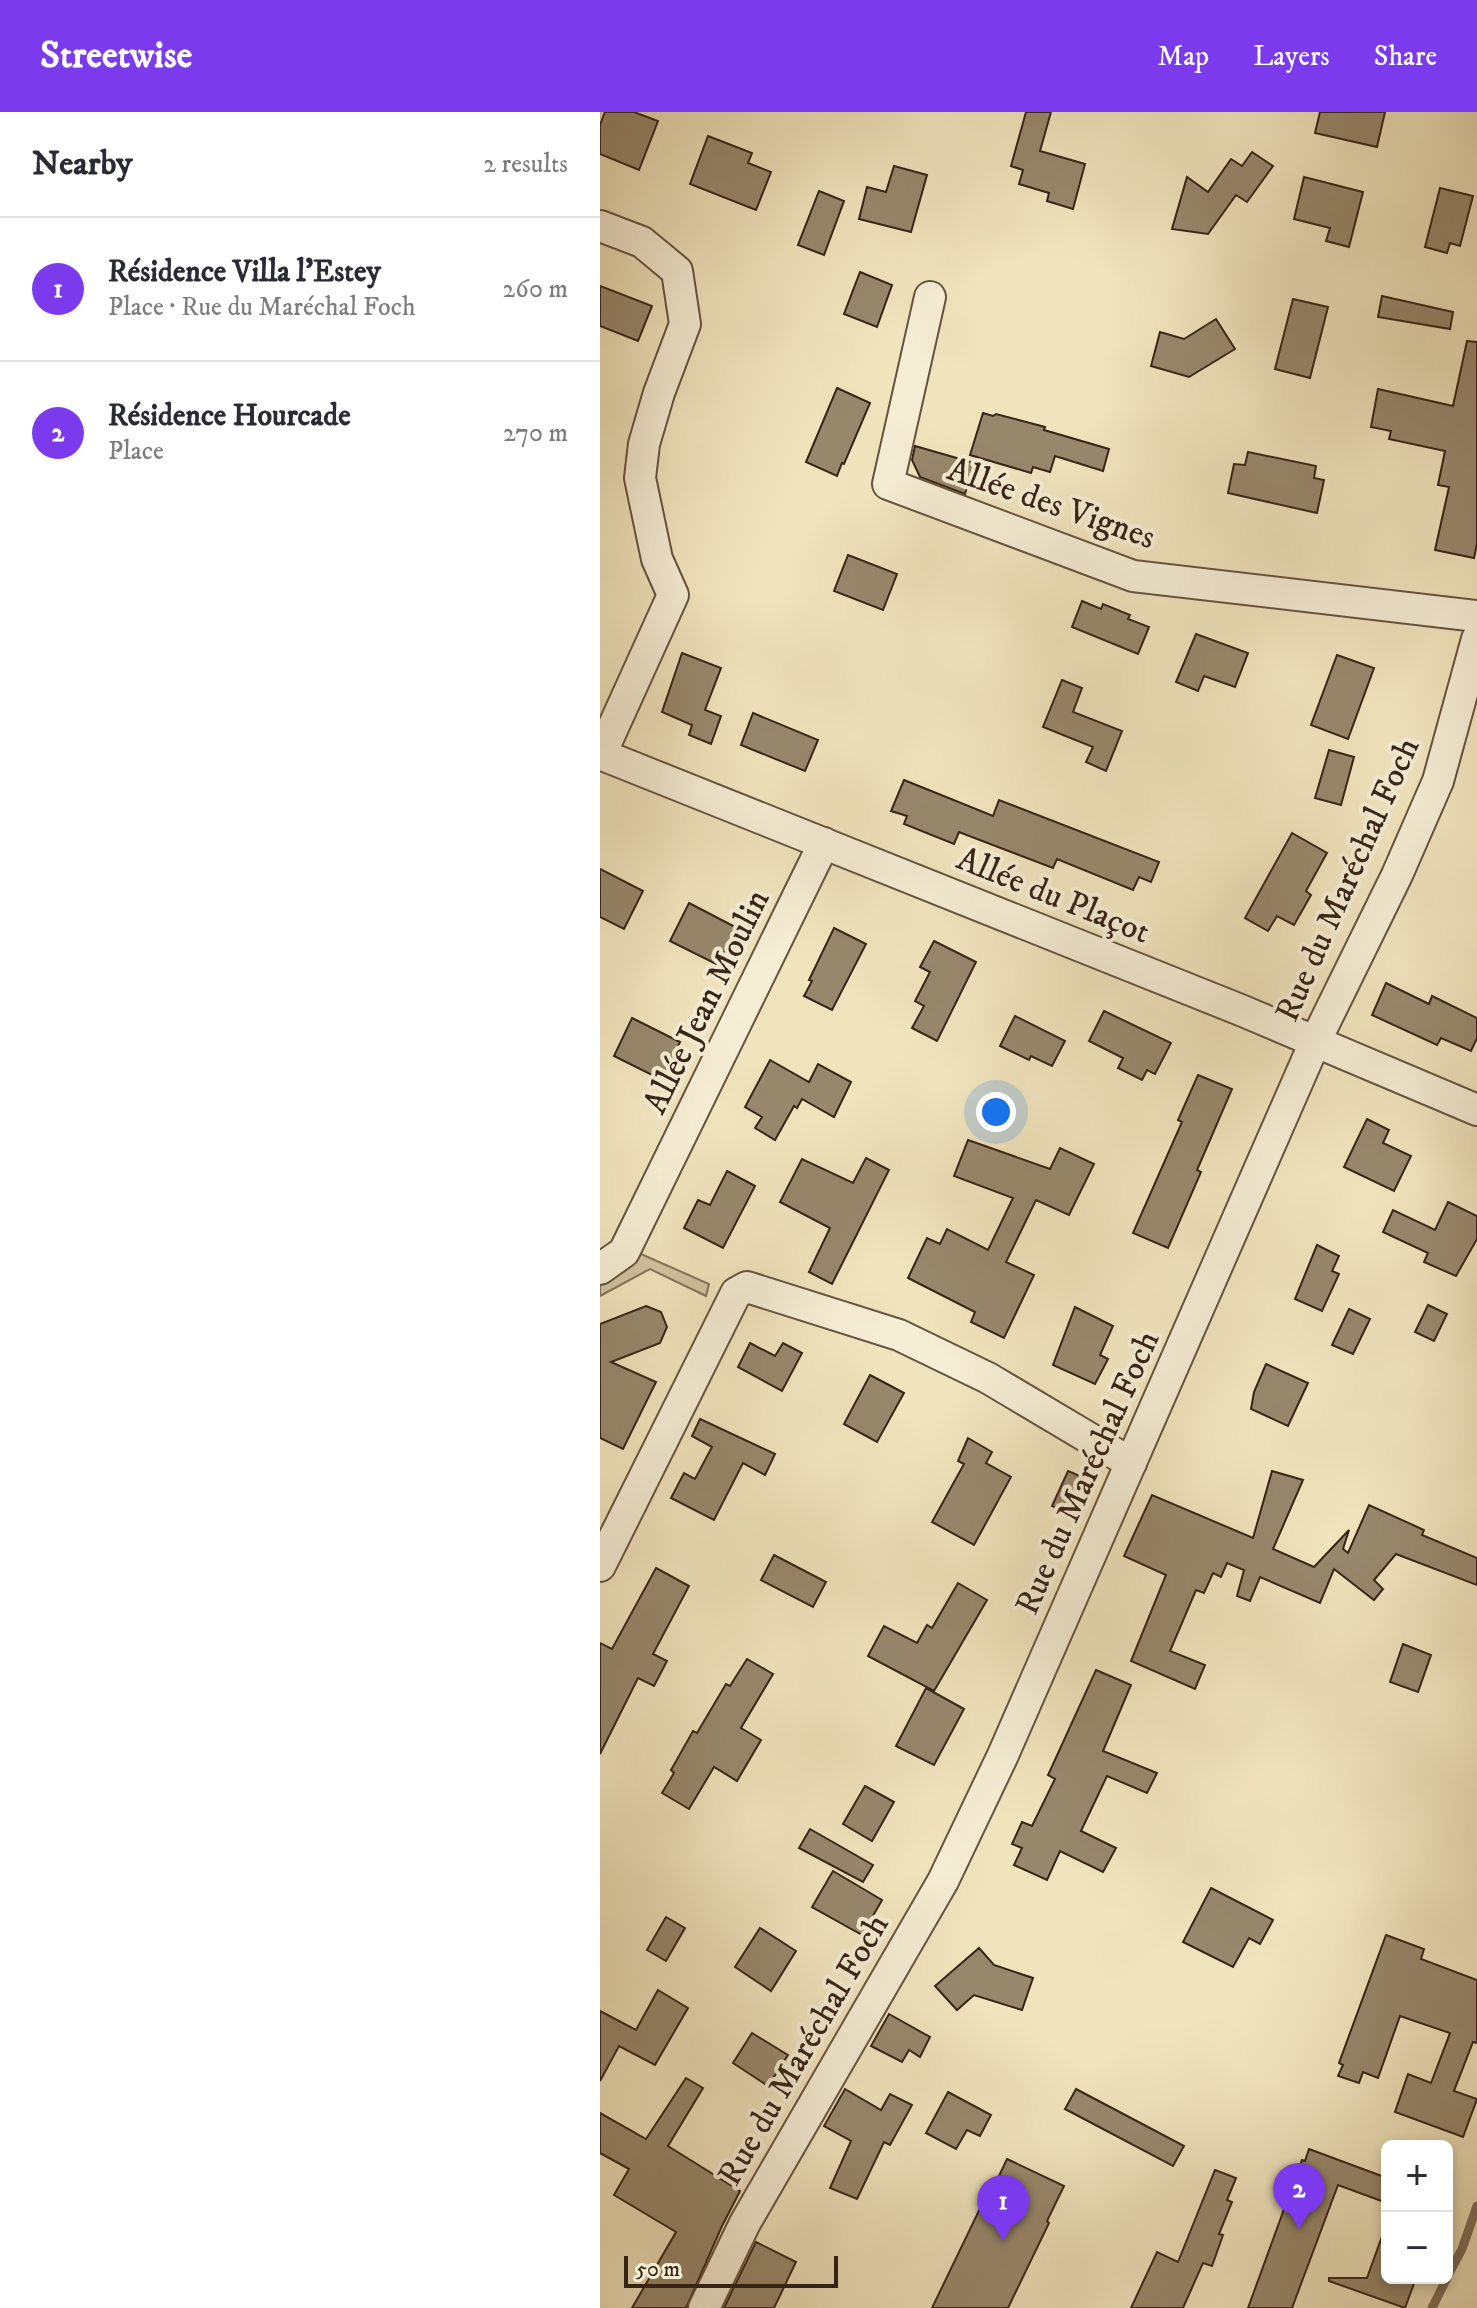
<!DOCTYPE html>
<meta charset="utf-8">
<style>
body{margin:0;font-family:"IM FELL DW Pica",serif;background:#f7f7f7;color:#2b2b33}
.controls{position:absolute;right:24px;bottom:24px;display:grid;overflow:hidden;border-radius:12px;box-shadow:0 4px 12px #0003}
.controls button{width:72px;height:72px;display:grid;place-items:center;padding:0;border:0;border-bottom:2px solid #e1e1e2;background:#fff;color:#2b2b33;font:40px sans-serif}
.scale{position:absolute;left:24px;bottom:20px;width:214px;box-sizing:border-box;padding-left:8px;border:4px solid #372415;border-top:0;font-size:22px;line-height:28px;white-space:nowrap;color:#372415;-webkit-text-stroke:6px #f5edd4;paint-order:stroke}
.you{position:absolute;left:396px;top:1000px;width:28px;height:28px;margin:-20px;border:6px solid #fff;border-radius:50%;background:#1a73e8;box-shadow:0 0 0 12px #1a73e833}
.badge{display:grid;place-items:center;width:52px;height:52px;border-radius:50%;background:#7c3aed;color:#fff;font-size:26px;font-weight:700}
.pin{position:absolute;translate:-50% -66px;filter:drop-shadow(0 2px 4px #0008)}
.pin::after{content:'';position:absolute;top:42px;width:28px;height:24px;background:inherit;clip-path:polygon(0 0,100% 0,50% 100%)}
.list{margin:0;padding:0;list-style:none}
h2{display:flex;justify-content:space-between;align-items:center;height:104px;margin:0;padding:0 32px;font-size:34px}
h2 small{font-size:26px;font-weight:400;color:#7c7c81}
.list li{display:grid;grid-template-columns:52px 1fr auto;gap:24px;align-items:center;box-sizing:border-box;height:144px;padding:0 32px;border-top:2px solid #e1e1e2}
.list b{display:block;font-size:30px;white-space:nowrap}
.list p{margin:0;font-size:26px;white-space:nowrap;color:#7c7c81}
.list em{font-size:26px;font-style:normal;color:#7c7c81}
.map{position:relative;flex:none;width:877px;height:2196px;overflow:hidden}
header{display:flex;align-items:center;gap:48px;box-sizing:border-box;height:112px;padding:0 40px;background:#7c3aed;color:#fff}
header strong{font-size:38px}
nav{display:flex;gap:44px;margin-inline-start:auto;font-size:28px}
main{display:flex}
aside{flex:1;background:#fff}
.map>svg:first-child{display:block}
.green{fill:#d1c3a0;stroke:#84745a;stroke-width:2}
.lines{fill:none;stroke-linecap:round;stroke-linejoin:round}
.stream{stroke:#807058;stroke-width:9}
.building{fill:#97886c;stroke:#372415;stroke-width:2}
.minor-casing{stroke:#65543f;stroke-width:34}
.minor{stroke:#f5edd4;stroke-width:30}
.labels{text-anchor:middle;stroke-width:8;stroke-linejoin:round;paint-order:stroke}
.street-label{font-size:34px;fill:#372415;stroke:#f5edd4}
</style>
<header>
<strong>Streetwise</strong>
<nav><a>Map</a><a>Layers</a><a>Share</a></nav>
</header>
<main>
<aside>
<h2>Nearby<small>2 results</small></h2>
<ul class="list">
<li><span class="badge">1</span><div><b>Résidence Villa l'Estey</b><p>Place · Rue du Maréchal Foch</p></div><em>260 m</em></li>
<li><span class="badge">2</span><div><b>Résidence Hourcade</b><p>Place</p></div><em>270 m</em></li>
</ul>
</aside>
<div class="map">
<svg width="877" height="2196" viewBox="0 0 877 2196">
<rect width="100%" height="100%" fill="#f0e4bd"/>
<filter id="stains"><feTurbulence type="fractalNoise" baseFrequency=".0025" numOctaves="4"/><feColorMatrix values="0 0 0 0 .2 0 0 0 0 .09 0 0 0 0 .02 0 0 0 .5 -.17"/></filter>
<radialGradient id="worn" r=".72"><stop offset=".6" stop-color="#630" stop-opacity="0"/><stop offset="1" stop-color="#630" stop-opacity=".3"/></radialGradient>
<!-- green -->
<path class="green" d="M41,1142l68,30 -3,12 -56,-27 -50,27v-14z"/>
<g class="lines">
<!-- stream -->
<g class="stream">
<path d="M847,2165l15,-28 15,-43"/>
<path d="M832,2196l15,-30"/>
</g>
</g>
<!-- building -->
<g class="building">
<path d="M5,0h29l24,9 -19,49 -39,-16v-29z"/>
<path d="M426,0h25l-11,39 45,13 -12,45 -26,-8 2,-8 -30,-9 4,-14 -12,-4z"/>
<path d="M720,0h65l-8,35 -62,-14z"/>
<path d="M108,24l44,17 -4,10 23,9 -15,38 -66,-26z"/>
<path d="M652,40l21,14 -26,36 -11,-7 -28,39 -36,-5 15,-52 21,15 23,-33 11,7z"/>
<path d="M294,54l33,9 -16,57 -52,-13 8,-32 19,5z"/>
<path d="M704,65l59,15 -14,55 -23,-6 4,-13 -36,-9z"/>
<path d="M840,76l33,8 -13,50 -10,-3 -3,10 -22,-6z"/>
<path d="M219,79l25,10 -20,54 -26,-10z"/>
<path d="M260,160l32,13 -15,42 -33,-13z"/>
<path d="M0,174l52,20 -14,35 -38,-15z"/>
<path d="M782,184l71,16 -3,17 -72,-12z"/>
<path d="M693,187l35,8 -18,71 -35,-9z"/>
<path d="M616,207l19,30 -46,28 -38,-11 9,-34 24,7z"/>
<path d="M867,229l10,1v202l-3,14 -39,-8 14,-63 -11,-2 7,-34 -56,-12 2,-8 -20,-4 7,-38 75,17z"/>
<path d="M237,276l33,15 -26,61 -2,-1 -5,13 -31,-14z"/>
<path d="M383,301l10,3 3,-2 49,13 -1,3 65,19 -6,22 -48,-15 -5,16 -17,-5 -2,6 -61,-18z"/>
<path d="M315,334l59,17 -9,31 -45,-17 -8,-17z"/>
<path d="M648,340l68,14 -2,12 10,2 -7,33 -89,-20 6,-29 11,1z"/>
<path d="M248,443l49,19 -14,36 -49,-19z"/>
<path d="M482,489l19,8 2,-5 27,11 -2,4 21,8 -11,27 -66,-27z"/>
<path d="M596,522l52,19 -13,34 -31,-11 -6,15 -22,-9z"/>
<path d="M82,541l39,15 -16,42 16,6 -10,28 -22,-9 3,-10 -30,-13z"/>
<path d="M737,543l37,13 -26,71 -37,-14z"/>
<path d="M462,568l20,8 -9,24 49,19 -16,40 -20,-9 7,-15 -50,-20z"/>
<path d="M153,601l65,27 -13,31 -64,-26z"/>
<path d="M729,638l25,7 -13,48 -26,-7z"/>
<path d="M304,668l89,36 6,-16 160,62 -8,20 -12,-5 -6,13 -76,-31 -4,9 -94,-36 -5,12 -50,-20 3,-8 -16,-5z"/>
<path d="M692,721l35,20 -21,38 5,4 -17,30 -17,-9 -9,15 -23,-13z"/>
<path d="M0,757l43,22 -19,38 -24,-12z"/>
<path d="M89,791l48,25 -19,37 -48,-24z"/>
<path d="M234,816l32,16 -34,66 -28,-14 8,-15 -3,-1z"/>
<path d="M334,829l42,21 -39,79 -25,-13 12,-22 -9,-5 15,-29 -10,-5z"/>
<path d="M786,871l43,21 3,-8 45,22v20l-6,13 -30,-13 -4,7 -65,-30z"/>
<path d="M504,899l67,32 -16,31 -8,-4 -5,10 -24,-12 5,-10 -34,-17z"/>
<path d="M415,904l50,25 -13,25 -21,-10 -2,4 -29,-14z"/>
<path d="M32,906l48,24 -18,38 -48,-24z"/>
<path d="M170,948l39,22 9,-18 33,18 -17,35 -32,-18 -5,9 -3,-2 -19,34 -20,-12 7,-11 -17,-10z"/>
<path d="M598,963l34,14 -35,81 4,2 -33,76 -35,-15 49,-111 -4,-2z"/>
<path d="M767,1007l22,11 -6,13 28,13 -17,35 -50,-24z"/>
<path d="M368,1028l82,29 10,-21 34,16 -25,51 -33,-15 -30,62 28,13 -30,63 -33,-16 4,-10 -67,-34 19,-40 13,6 7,-15 41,21 25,-52 -59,-22z"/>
<path d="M266,1046l23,12 -57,114 -23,-12 21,-44 -50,-26 22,-43 51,24z"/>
<path d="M127,1059l28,15 -32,62 -39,-20 14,-28 12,5z"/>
<path d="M848,1090l29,14v23l-21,37 -32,-14 4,-9 -45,-21 10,-22 42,20z"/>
<path d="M717,1133l22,11 -7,15 7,3 -17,37 -27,-12z"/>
<path d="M828,1193l19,9 -13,27 -19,-9z"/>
<path d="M46,1194l15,6 6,15 -7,16 -49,19 45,20 -33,67 -23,-11v-114z"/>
<path d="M475,1195l38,19 -13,29 8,4 -13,25 -42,-19z"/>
<path d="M749,1197l21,10 -17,35 -21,-9z"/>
<path d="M150,1231l25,13 8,-13 19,10 -20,38 -44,-24z"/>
<path d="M666,1252l42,19 -20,43 -37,-17 3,-17z"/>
<path d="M270,1263l34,18 -27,49 -33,-18z"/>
<path d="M100,1307l75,35 -10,21 -22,-12 -29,57 -43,-22 13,-25 11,6 17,-32 -20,-11z"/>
<path d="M368,1326l24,14 -6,11 25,14 -37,68 -42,-23 32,-58 -6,-3z"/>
<path d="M468,1359l26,11 -10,22 -5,-2 -6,13 -21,-9z"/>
<path d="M672,1359l31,9 -30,69 41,18 35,-37 -6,19 5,4 21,-48 55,25 -2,5 55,23v27l-81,-31 -22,26 9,9 -9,11 -40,-31 -14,34 -60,-26 -10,24 -13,-5 7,-26 -17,-7 -6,14 -8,-4 -9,20 -8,-3 -26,61 35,14 -10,24 -64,-28 35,-86 -42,-19 28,-61 101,43z"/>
<path d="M174,1443l52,27 -13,25 -52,-27z"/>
<path d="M56,1456l33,18 -36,68 14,7 -13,25 -16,-8 -38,76v-111l12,6z"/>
<path d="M358,1471l29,17 -53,91 -66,-35 16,-30 33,17 10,-18 5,3z"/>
<path d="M803,1532l28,11 -13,37 -28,-10z"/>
<path d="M147,1547l26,15 -32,54 20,12 -24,41 -23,-14 -25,42 -27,-16 12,-20 -3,-3 22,-39 4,2 29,-49 4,2z"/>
<path d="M496,1558l35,15 -28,66 54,22 -10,20 -40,-17 -26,55 35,17 -13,24 -43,-21 -13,29 -33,-15 8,-17 -10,-4 10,-22 10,4 23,-47 -7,-4z"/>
<path d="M326,1576l38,21 -30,56 -38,-19z"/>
<path d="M265,1674l29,16 -22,39 -29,-17z"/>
<path d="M210,1717l63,36 -10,17 -64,-34z"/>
<path d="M233,1759l49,29 -20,35 -50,-28z"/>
<path d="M611,1776l62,32 -13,24 -11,-6 -16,29 -50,-25z"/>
<path d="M66,1805l19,11 -19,33 -19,-11z"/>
<path d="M160,1816l36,23 -25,40 -36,-24z"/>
<path d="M786,1823l38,14 -3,10 56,21v63l-4,-1 -19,49 23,8 -14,38 -68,-25 13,-38 23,9 19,-50 -50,-17 -22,62 -15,-6 -4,11 -21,-7 5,-11 -4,-2z"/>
<path d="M379,1836l15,17 39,13 -11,32 -48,-15 -17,15 -22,-24z"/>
<path d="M58,1878l30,18 -33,57 -36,-19 -19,35v-70l36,19z"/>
<path d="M289,1902l41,23 -10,20 -11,-7 -7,12 -31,-16z"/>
<path d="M152,1921l36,22 -20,31 -35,-23z"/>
<path d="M86,1966l17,10 -35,58 72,45 -18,35 -36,82h-54l44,-76 -62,-37 15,-26 -29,-16v-40l46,26z"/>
<path d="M245,1977l36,21 9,-16 22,11 -22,40 -6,-3 -27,57 -27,-11 21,-47 -27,-15z"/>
<path d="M476,1977l108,57 -11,20 -108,-57z"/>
<path d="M348,1980l43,23 -11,21 -13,-6 -11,19 -30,-16z"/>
<path d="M709,2037l78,29v25l-49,-18 -46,123h-44l54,-148 3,1z"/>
<path d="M407,2047l57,27 -17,35 2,2 -41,85h-76l55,-114 3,1z"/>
<path d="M615,2058l21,8 -9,22 5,2 -13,32 4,1 -11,31 -9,-3 -20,45h-52l26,-56 21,10z"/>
<path d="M784,2119l3,1v46h29l-11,30 -76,-27v-3h38z"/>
<path d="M156,2130l40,20 -22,46h-50z"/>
</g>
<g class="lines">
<defs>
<g id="minor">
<path d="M0,114l42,16 35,29 8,53 -26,69 -15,51 -4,34 17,81 16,36 -72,159"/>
<path d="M330,185l-42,187 245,92 344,40"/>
<path d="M0,642l643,257 234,99"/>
<path d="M0,1157l24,-17 200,-409"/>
<path d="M0,1454l136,-273 11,-6 152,48 89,43 143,85"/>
<path d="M104,2196l41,-85 198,-342 60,-126 312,-713 82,-167 41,-94 39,-142"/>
</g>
</defs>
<!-- minor casing -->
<use href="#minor" class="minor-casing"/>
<!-- minor -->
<use href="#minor" class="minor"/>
</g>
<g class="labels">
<!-- street labels -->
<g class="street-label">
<text transform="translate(452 390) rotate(19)" y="12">Allée des Vignes</text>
<text transform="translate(746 767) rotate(-66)" y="12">Rue du Maréchal Foch</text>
<text transform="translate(454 782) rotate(22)" y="12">Allée du Plaçot</text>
<text transform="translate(105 889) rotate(-64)" y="12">Allée Jean Moulin</text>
<text transform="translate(486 1360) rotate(-66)" y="12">Rue du Maréchal Foch</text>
<text transform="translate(202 1937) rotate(-60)" y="12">Rue du Maréchal Foch</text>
</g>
</g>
<rect width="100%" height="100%" filter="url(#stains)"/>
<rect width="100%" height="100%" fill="url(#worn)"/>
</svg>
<div class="controls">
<button>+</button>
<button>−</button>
</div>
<div class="scale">50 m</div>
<div class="you"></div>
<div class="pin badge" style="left:403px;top:2129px">1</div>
<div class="pin badge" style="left:699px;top:2117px">2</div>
</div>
</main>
